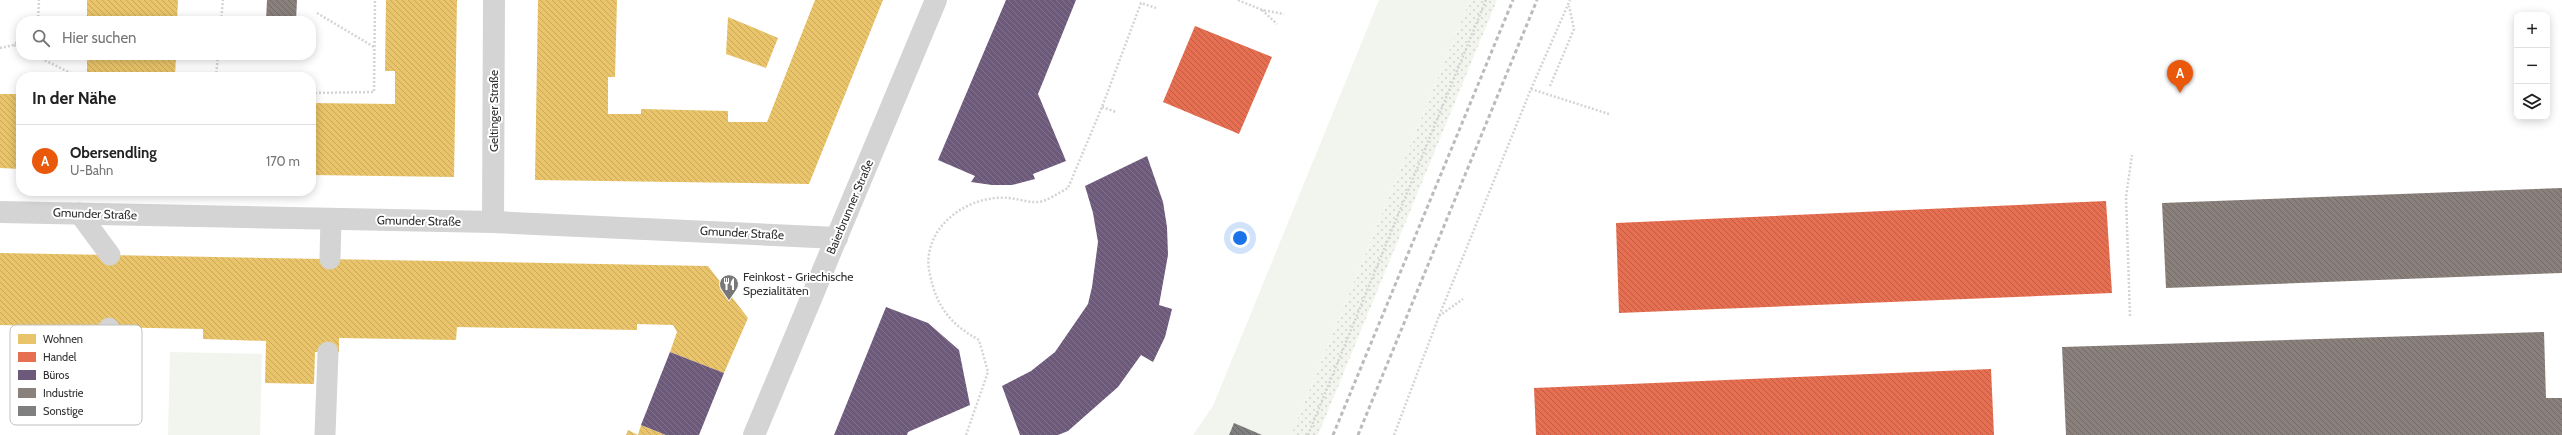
<!DOCTYPE html>
<html lang="de">
<meta charset="utf-8">
<style>
body{margin:0;font-family:Cabin,sans-serif;background:#f2f2f2;color:#222}
.controls{position:absolute;right:12px;top:12px;display:grid;overflow:hidden;border-radius:8px;box-shadow:0 2px 10px #0003}
.controls button{width:36px;height:36px;display:grid;place-items:center;padding:0;border:0;border-bottom:1px solid #e0e0e0;background:#fff;color:#222;font:20px sans-serif}
.you{position:absolute;left:1240px;top:238px;width:14px;height:14px;margin:-10px;border:3px solid #fff;border-radius:50%;background:#1a73e8;box-shadow:0 0 0 6px #1a73e833}
.badge{display:grid;place-items:center;width:26px;height:26px;border-radius:50%;background:#ea580c;color:#fff;font-size:13px;font-weight:700}
.pin{position:absolute;translate:-50% -33px;filter:drop-shadow(0 1px 2px #0008)}
.pin::after{content:'';position:absolute;top:21px;width:14px;height:12px;background:inherit;clip-path:polygon(0 0,100% 0,50% 100%)}
.list{margin:0;padding:0;list-style:none}
h2{display:flex;justify-content:space-between;align-items:center;height:52px;margin:0;padding:0 16px;font-size:17px}
h2 small{font-size:13px;font-weight:400;color:#767676}
.list li{display:grid;grid-template-columns:26px 1fr auto;gap:12px;align-items:center;box-sizing:border-box;height:72px;padding:0 16px;border-top:1px solid #e0e0e0}
.list b{display:block;font-size:15px;white-space:nowrap}
.list p{margin:0;font-size:13px;white-space:nowrap;color:#767676}
.list em{font-size:13px;font-style:normal;color:#767676}
.icon{flex:none;width:22px;height:22px;fill:none;stroke:currentColor;stroke-width:2;stroke-linecap:round;stroke-linejoin:round}
.map{position:relative;flex:none;width:2562px;height:435px;overflow:hidden}
.search{position:absolute;background:#fff;box-shadow:0 2px 10px #0003;left:16px;top:16px;width:300px;height:44px;display:flex;align-items:center;gap:10px;box-sizing:border-box;padding:0 14px;border-radius:16px;color:#767676;font-size:15px}
.panel{position:absolute;background:#fff;box-shadow:0 2px 10px #0003;left:16px;top:72px;width:300px;height:124px;border-radius:16px}
.map>svg:first-child{display:block}
.grass{fill:url(#grass-dots)}
.garden{fill:#f2f5ed}
.homes{fill:url(#homes-back-hatch)}
.shops{fill:url(#shops-back-hatch)}
.offices{fill:url(#offices-back-hatch)}
.industry{fill:url(#industry-back-hatch)}
.building{fill:url(#building-back-hatch)}
.lines{fill:none;stroke-linecap:round;stroke-linejoin:round}
.path{stroke:#d4d4d4;stroke-width:2.5;stroke-dasharray:2 2;stroke-linecap:butt}
.service{stroke:#d4d4d4;stroke-width:21}
.minor{stroke:#d4d4d4;stroke-width:22}
.rail{stroke:#bbb;stroke-width:3;stroke-dasharray:4 3;stroke-linecap:butt}
.labels{text-anchor:middle;stroke-width:4;stroke-linejoin:round;paint-order:stroke}
.street-label{font-size:12px;fill:#2f2f2f;stroke:#fff}
.poi-label{font-size:12px;fill:#2f2f2f;stroke:#fff;text-anchor:start}
.key{fill:#fff;stroke:#c1c1c1;stroke-width:1}
.key-label{font-size:11px;fill:#2f2f2f}
</style>
<div class="map">
<svg width="2562" height="435" viewBox="0 0 2562 435">
<defs>
<pattern id="grass-dots" width="8" height="8" patternUnits="userSpaceOnUse"><rect width="8" height="8" fill="#f2f5ed"/><path d="M2 2h.1M6 6h.1" fill="none" stroke="#d0d2cc" stroke-width="1.8" stroke-linecap="round"/></pattern>
<pattern id="homes-back-hatch" width="6" height="6" patternUnits="userSpaceOnUse"><rect width="6" height="6" fill="#e9c46a"/><path d="M-1 5l2 2M0 0l6 6M5-1l2 2" fill="none" stroke="#c8a95c"/></pattern>
<pattern id="shops-back-hatch" width="6" height="6" patternUnits="userSpaceOnUse"><rect width="6" height="6" fill="#e76f51"/><path d="M-1 5l2 2M0 0l6 6M5-1l2 2" fill="none" stroke="#bc5c44"/></pattern>
<pattern id="offices-back-hatch" width="6" height="6" patternUnits="userSpaceOnUse"><rect width="6" height="6" fill="#6d597a"/><path d="M-1 5l2 2M0 0l6 6M5-1l2 2" fill="none" stroke="#82738c"/></pattern>
<pattern id="industry-back-hatch" width="6" height="6" patternUnits="userSpaceOnUse"><rect width="6" height="6" fill="#8a817c"/><path d="M-1 5l2 2M0 0l6 6M5-1l2 2" fill="none" stroke="#716a66"/></pattern>
<pattern id="building-back-hatch" width="6" height="6" patternUnits="userSpaceOnUse"><rect width="6" height="6" fill="#7f7f7f"/><path d="M-1 5l2 2M0 0l6 6M5-1l2 2" fill="none" stroke="#686868"/></pattern>
</defs>
<rect width="100%" height="100%" fill="#fff"/>
<!-- grass -->
<path class="grass" d="M1470,0h27l-179,435h-27z"/>
<!-- garden -->
<g class="garden">
<path d="M1379,0h91l-179,435h-98l20,-29z"/>
<path d="M170,352l92,2 -2,81h-92z"/>
</g>
<!-- homes -->
<g class="homes">
<path d="M87,0h91l-1,21h-90z"/>
<path d="M386,0h71l-3,177 -143,-2v-72l84,1v-33h-10z"/>
<path d="M538,0h79l-2,77h-7v37h33v-5l87,2v11h39l48,-122h68l-74,184 -274,-4z"/>
<path d="M728,17l50,21 -12,30 -40,-14z"/>
<path d="M87,55h89l-1,22h-88z"/>
<path d="M0,94h21v75l-21,-1z"/>
<path d="M0,253l708,13 40,52 -24,55 -54,-21 7,-20 -4,-7 -36,-1v6l-180,-3 -1,13 -117,-2v14h-24l-1,32 -49,-1 1,-42 -63,-2v-10l-203,-4z"/>
<path d="M641,425l25,10h-40l2,-5 10,5z"/>
</g>
<!-- shops -->
<g class="shops">
<path d="M1195,26l77,31 -33,77 -76,-32z"/>
<path d="M2106,201l6,92 -493,20 -3,-90z"/>
<path d="M1991,369l3,66h-458l-2,-47z"/>
</g>
<!-- offices -->
<g class="offices">
<path d="M1006,0h70l-38,94 28,67 -33,13 2,5 -23,6h-20l-21,-3 4,-6 -37,-16z"/>
<path d="M1147,156l16,46 4,25 1,28 -9,50 13,4 -7,28 -12,25 -12,-7 -23,32 -50,44 -10,4h-38l-18,-49 29,-15 24,-19 33,-48 4,-17 6,-45 -5,-29 -8,-27z"/>
<path d="M886,307l42,16 31,27 11,55 -62,27 -1,3h-73z"/>
<path d="M670,352l54,21 -25,62h-33l-25,-10z"/>
</g>
<!-- industry -->
<g class="industry">
<path d="M267,0h30l-1,21h-30z"/>
<path d="M2562,188v85l-396,15 -4,-85z"/>
<path d="M2544,332l2,66h16v37h-496l-4,-88z"/>
</g>
<!-- building -->
<path class="building" d="M1234,423l28,12h-33z"/>
<g class="lines">
<!-- path -->
<g class="path">
<path d="M1238,0l24,10 22,4"/>
<path d="M1262,10l15,14"/>
<path d="M317,13l57,34"/>
<path d="M38,21l1,-21"/>
<path d="M221,21l2,-21"/>
<path d="M14,45l7,4"/>
<path d="M0,48l14,-3 7,-7"/>
<path d="M34,55l45,22"/>
<path d="M175,77h8"/>
<path d="M216,77l2,-22"/>
<path d="M1550,86l24,-57 -5,-23"/>
<path d="M1531,89l78,25"/>
<path d="M311,93l63,-1 1,-92"/>
<path d="M1102,107l14,5"/>
<path d="M1439,316l24,-17"/>
<path d="M2130,316l-4,-119 6,-42"/>
<path d="M966,435l22,-63 -9,-32c-29,-16 -42,-33 -49,-65 -10,-41 28,-74 66,-77 17,-2 29,5 42,4 8,0 22,-10 30,-14l34,-81 39,-104 15,5"/>
<path d="M1308,435l178,-435"/>
<path d="M1394,435l45,-119 92,-227 39,-89"/>
</g>
<!-- service -->
<g class="service">
<path d="M79,213l31,42"/>
<path d="M330,259l1,-40"/>
<path d="M85,346h23l1,-18"/>
<path d="M325,435l3,-83"/>
</g>
<!-- minor -->
<g class="minor">
<path d="M0,212l493,10 344,16"/>
<path d="M493,222l1,-222"/>
<path d="M754,435l182,-435"/>
</g>
<!-- rail -->
<g class="rail">
<path d="M1333,435l180,-435"/>
<path d="M1358,435l179,-435"/>
</g>
</g>
<!-- icons -->
<defs>
<symbol id="restaurant-pin" viewBox="-11 -11 22 30"><path d="M0 17L-7.5 6A9.5 9.5 0 1 1 7.5 6Z" fill="#787878" stroke="#fff"/><path d="M-5-6h1v4h1v-4h1v4h1v-4h1v5L-1.5 .5V6h-2V.5L-5-1ZM5-6V6H3V1.5H1.5Q1.5-4 5-6Z" fill="#fff"/></symbol>
</defs>
<g fill-rule="evenodd">
<use href="#restaurant-pin" x="718" y="273" width="22" height="30"/>
</g>
<g class="labels">
<!-- street labels -->
<g class="street-label">
<text transform="translate(494 111) rotate(-90)" y="4">Geltinger Straße</text>
<text transform="translate(850 207) rotate(-67)" y="4">Baierbrunner Straße</text>
<text transform="translate(95 214) rotate(2)" y="4">Gmunder Straße</text>
<text transform="translate(419 221) rotate(1)" y="4">Gmunder Straße</text>
<text transform="translate(742 233) rotate(3)" y="4">Gmunder Straße</text>
</g>
<!-- poi labels -->
<g class="poi-label">
<text x="743" y="281">Feinkost - Griechische<tspan x="743" dy="14">Spezialitäten</tspan></text>
</g>
</g>
<!-- legend -->
<rect x="10" y="325" width="132" height="100" rx="6" class="key"/>
<rect x="18" y="334" width="18" height="10" fill="#e9c46a"/>
<rect x="18" y="352" width="18" height="10" fill="#e76f51"/>
<rect x="18" y="370" width="18" height="10" fill="#6d597a"/>
<rect x="18" y="388" width="18" height="10" fill="#8a817c"/>
<rect x="18" y="406" width="18" height="10" fill="#7f7f7f"/>
<g class="key-label">
<text x="43" y="343">Wohnen</text>
<text x="43" y="361">Handel</text>
<text x="43" y="379">Büros</text>
<text x="43" y="397">Industrie</text>
<text x="43" y="415">Sonstige</text>
</g>
</svg>
<div class="controls">
<button>+</button>
<button>−</button>
<button><svg class="icon" aria-label="layers" viewBox="0 0 24 24"><path d="M12 4l9 5-9 5-9-5zM3 14l9 5 9-5"/></svg></button>
</div>
<div class="you"></div>
<div class="pin badge" style="left:2180px;top:93px">A</div>
<div class="search"><svg class="icon" aria-label="search" viewBox="0 0 24 24"><circle cx="10" cy="10" r="6"/><path d="M15 15l6 6"/></svg>Hier suchen</div>
<section class="panel">
<h2>In der Nähe<small></small></h2>
<ul class="list">
<li><span class="badge">A</span><div><b>Obersendling</b><p>U-Bahn</p></div><em>170 m</em></li>
</ul>
</section>
</div>
